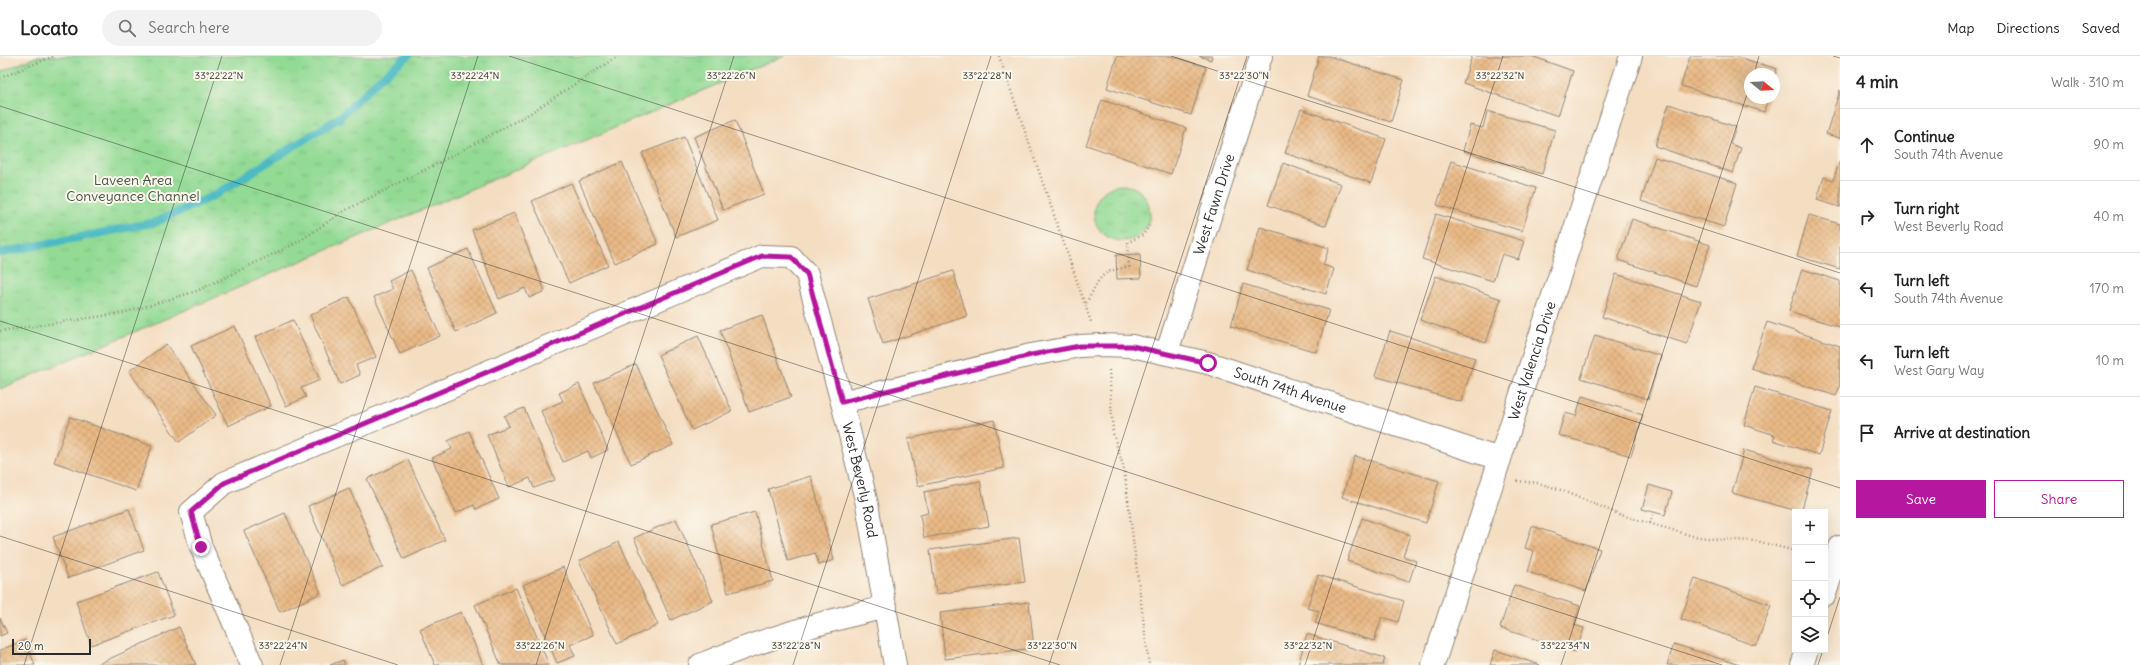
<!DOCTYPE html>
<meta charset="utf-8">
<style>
body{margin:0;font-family:Delius,sans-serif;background:#f2f2f2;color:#222}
.controls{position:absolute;right:12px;bottom:12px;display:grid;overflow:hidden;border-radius:0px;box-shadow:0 4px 16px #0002}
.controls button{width:36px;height:36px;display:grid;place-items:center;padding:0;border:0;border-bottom:1px solid #e0e0e0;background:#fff;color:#222;font:20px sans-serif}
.compass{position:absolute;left:1744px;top:12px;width:36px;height:36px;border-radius:50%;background:#fff;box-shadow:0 4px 16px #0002;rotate:108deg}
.scale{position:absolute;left:12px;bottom:10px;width:79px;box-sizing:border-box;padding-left:4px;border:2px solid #2b2b2b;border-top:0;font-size:11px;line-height:14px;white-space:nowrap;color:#2b2b2b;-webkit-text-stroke:3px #fbf7ec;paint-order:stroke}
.stop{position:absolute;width:12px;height:12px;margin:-9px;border:3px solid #b5179e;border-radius:50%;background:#fff}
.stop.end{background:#b5179e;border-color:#fff;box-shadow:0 1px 4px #0008}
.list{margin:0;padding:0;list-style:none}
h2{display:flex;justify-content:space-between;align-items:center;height:52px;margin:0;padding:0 16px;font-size:17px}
h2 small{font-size:13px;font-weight:400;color:#767676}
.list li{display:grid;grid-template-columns:26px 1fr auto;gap:12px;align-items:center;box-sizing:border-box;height:72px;padding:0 16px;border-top:1px solid #e0e0e0}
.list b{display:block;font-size:15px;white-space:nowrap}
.list p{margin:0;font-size:13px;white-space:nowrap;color:#767676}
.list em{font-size:13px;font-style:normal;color:#767676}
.actions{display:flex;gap:8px;padding:12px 16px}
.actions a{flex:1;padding:9px 0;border:1px solid #b5179e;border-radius:0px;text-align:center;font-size:14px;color:#b5179e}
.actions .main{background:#b5179e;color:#fff}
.icon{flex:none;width:22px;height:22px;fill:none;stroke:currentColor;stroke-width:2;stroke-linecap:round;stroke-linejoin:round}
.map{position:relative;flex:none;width:1840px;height:609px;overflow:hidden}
header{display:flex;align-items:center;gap:24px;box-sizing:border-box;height:56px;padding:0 20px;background:#fff;border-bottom:1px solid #e0e0e0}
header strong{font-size:19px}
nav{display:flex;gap:22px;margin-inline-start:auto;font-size:14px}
.search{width:280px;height:36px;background:#f2f2f2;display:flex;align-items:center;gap:10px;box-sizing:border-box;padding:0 14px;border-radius:22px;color:#767676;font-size:15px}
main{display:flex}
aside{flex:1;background:#fff}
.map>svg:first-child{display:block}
.grass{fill:url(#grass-tufts);stroke:#5f8260}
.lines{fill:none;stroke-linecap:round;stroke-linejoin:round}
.stream{stroke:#4bbac3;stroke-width:8}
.building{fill:url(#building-cross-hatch)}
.minor-casing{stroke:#908476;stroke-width:24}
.path{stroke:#908476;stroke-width:2.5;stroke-dasharray:1 3;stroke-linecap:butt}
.minor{stroke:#fff;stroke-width:22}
.route{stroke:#b5179e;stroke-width:5}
.ticks{fill:none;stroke:#2b2b2b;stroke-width:1;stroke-opacity:0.45}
.labels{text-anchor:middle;stroke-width:4;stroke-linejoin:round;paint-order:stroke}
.park-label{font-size:14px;fill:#455745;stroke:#fbf7ec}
.street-label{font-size:14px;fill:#2b2b2b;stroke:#fbf7ec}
.ticks-label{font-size:10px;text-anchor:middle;fill:#2b2b2b;stroke:#fbf7ec;stroke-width:4;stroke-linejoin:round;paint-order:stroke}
</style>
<header>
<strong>Locato</strong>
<div class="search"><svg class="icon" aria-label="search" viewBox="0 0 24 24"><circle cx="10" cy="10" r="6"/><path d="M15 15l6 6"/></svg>Search here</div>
<nav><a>Map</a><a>Directions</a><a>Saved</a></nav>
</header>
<main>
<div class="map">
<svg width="1840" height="609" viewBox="0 0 1840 609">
<defs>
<pattern id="grass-tufts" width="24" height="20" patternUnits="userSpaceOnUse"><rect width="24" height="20" fill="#93da94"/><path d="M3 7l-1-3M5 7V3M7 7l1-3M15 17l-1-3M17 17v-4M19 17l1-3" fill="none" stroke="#7fbb80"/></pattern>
<pattern id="building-cross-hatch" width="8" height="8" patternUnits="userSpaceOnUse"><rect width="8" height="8" fill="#e9b985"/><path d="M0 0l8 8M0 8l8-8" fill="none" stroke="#c89f73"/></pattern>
</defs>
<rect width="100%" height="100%" fill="#fbf7ec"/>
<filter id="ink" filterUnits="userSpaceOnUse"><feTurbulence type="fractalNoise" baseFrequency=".025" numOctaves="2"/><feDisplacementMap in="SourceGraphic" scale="8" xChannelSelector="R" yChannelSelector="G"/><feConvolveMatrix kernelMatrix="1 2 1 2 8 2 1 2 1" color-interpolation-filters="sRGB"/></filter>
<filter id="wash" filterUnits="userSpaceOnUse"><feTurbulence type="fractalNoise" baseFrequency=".012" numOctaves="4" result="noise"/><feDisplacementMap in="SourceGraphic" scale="16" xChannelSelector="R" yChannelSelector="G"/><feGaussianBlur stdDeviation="0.9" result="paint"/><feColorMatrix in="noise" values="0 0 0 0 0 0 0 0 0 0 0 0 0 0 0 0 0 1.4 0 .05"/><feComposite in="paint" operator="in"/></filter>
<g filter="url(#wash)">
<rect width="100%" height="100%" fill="#f4dec2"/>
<!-- grass -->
<g class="grass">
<path d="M38,0h746l-784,333v-317z"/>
<circle cx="1122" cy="157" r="28"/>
</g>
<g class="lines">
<!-- stream -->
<path class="stream" d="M0,197l156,-31 59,-27 124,-77 39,-38 30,-24"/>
</g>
<g id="blocks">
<!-- building -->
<g class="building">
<path d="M1117,0h54l35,11 -15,48 -84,-27z"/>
<path d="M1199,0h13l-1,4z"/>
<path d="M1319,0h9l76,24 -13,42 -84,-26z"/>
<path d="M1472,0h59l42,15 -15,45 -95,-33z"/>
<path d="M1690,0h45l42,13 -3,9v-4h-24v24h18l-4,14 -83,-26z"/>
<path d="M1840,34v48l-14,-4z"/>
<path d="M1102,44l84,28 -15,46 -85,-29z"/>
<path d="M1669,48l67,23 -6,17 11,4 -8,25 -78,-27z"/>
<path d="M1301,53l85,30 -15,44 -86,-30z"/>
<path d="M1487,55l68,19 -13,44 -79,-23 7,-26 13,3z"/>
<path d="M735,64l29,74 -41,16 -29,-73z"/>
<path d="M684,81l34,83 -42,17 -34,-84z"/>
<path d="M1655,101l82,26 -13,44 -83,-26z"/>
<path d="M1840,104v47l-23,-7 7,-23 9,3z"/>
<path d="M1451,105l85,27 -14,43 -85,-26z"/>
<path d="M622,106l36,82 -43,19 -36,-82z"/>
<path d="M1283,107l58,21 -15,42 -58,-21z"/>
<path d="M571,127l37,82 -39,18 -37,-82z"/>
<path d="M514,157l31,78 -16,7 -4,-10 -26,11 -27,-69z"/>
<path d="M1436,158l88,27 -6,18 -16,-5 -9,27 -71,-22z"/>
<path d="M1809,159l31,9v45l-43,-13z"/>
<path d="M1632,163l78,26 -14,41 -78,-26z"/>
<path d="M1260,171l69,21 -6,17 11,4 -8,25 -79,-24z"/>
<path d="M468,193l29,64 -41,19 -29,-64z"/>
<path d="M1140,198l1,24 -24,1 -1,-24z"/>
<path d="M1802,213l38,12v46l-51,-16z"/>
<path d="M411,214l29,66 -40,18 -26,-57 19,-8 -4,-8z"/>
<path d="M953,215l14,45 -84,28 -15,-45z"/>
<path d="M1616,218l85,27 -14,43 -85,-27z"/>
<path d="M1436,220l65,23 -15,44 -66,-23z"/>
<path d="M1243,228l86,26 -13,42 -85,-26z"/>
<path d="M349,241l27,60 -20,8 4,10 -20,9 -30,-69z"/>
<path d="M762,259l29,82 -42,15 -29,-82z"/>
<path d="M293,264l27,60 -19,8 5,9 -20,9 -31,-69z"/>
<path d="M1767,266l73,24v40l-4,10 -85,-28z"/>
<path d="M235,270l36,80 -43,20 -37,-80z"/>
<path d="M1390,275l85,27 -14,44 -86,-26z"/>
<path d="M1595,279l66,21 -13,43 -67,-21z"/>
<path d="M698,280l34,75 -40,19 -34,-75z"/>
<path d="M166,288l50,71 -37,27 -50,-71z"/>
<path d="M636,308l37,81 -42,19 -37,-81z"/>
<path d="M579,328l29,66 -17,8 -3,-7 -25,11 -22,-51 22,-10 -4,-8z"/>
<path d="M1755,331l77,24 -13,44 -46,-15 2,-5 -31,-10z"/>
<path d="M1582,340l61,19 -12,41 -73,-21 7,-22 11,3z"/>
<path d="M524,352l31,72 -21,8 -4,-10 -21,9 -22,-52 22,-9 -5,-10z"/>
<path d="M70,361l82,29 -16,45 -82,-29z"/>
<path d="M994,364l10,48 -86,18 -10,-47z"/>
<path d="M469,375l30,68 -23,10 -2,-4 -18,8 -24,-55 20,-9 -4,-8z"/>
<path d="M1744,394l69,20 -12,42 -69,-19z"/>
<path d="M1355,400l84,25 -13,42 -84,-26z"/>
<path d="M408,404l37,80 -41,19 -37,-80z"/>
<path d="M811,420l23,84 -15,5 -4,-12 -27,8 -20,-72z"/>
<path d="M980,425l9,45 -65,12 -4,-23 8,-2 -4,-21z"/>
<path d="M1649,429l23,7 -7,23 -23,-6z"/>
<path d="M349,432l34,79 -41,18 -34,-79z"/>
<path d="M129,453l15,41 -76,28 -15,-41z"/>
<path d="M755,456l18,69 -45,12 -17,-69z"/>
<path d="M285,457l36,80 -41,19 -36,-81z"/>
<path d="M1362,462l48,17 -7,21 13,5 -7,21 -62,-21z"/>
<path d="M676,463l37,82 -42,19 -37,-82z"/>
<path d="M1532,470l68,23 -14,42 -58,-19 6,-21 -9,-3z"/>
<path d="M1019,482l6,44 -89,12 -6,-44z"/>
<path d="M619,486l39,83 -41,19 -38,-83z"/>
<path d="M563,511l30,68 -23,10 5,11 -18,7 -34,-78z"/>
<path d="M158,516l16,43 -83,30 -15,-44z"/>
<path d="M1318,519l86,26 -6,21 -16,-5 -8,24 -59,-18 4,-12 -12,-3z"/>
<path d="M1695,522l76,27 -15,41 -75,-27z"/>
<path d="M1514,529l66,21 -6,19 10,3 -8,24 -76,-24z"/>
<path d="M516,532l33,77h-48l-26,-60z"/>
<path d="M1029,546l5,46 -89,11 -5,-46z"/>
<path d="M461,556l22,53h-48l-15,-36z"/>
<path d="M0,562l7,15 -7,3z"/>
<path d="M179,571l17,38h-100z"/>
<path d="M1307,578l78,24 -2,7h-85z"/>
<path d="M25,584l10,25h-35v-15z"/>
<path d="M1674,588l66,21h-73z"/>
<path d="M1495,594l45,15h-50z"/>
<path d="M343,604l2,5h-15z"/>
</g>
</g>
</g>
<g filter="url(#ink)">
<use href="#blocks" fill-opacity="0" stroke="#908476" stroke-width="1"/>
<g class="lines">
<defs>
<g id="minor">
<path id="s1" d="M1167,296l94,-296"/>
<path id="s2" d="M842,346l189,-47 49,-9 20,-1 32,1 76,17 291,96"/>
<path d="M1825,538l15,-47"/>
<path id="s3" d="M252,609l-51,-118 -10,-35 33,-29 538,-227 29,1 16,17 35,128 25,102 28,161"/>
<path d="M700,609c63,-26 120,-43 186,-58"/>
<path id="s4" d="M1433,609l198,-609"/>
<path d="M1802,609l5,-15"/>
</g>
</defs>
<!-- minor casing -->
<use href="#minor" class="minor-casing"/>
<!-- path -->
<g class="path">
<path d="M999,0l92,266"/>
<path d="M0,22l54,-22"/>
<path d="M1086,247c15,-25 12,-32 43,-36l-1,-25 15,-7 6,-9"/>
<path d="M0,275l123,-18 74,-22 101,-49 46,-31 104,-53 81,-44 89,-58"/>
<path d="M1109,314l4,63 11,36 25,196"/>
<path d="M1517,425l21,2 20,6 63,26 72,21 21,3 43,2 38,10"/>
<path d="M1650,467l4,-11"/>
</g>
<!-- minor -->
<use href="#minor" class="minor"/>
</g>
</g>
<g class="lines" filter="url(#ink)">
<!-- route -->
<path class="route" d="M201,491l-10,-35 33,-29 538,-227 29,1 16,17 35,128 189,-47 49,-9h52l76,17"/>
</g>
<!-- ticks -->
<path class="ticks" d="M509,0l1331,432M1171,0l669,217M1833,0l7,2M1754,18l5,-18M0,50l1722,559M0,265l1060,344M0,480l398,129M1825,587l15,-46M24,609l198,-609M280,609l198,-609M536,609l198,-609M793,609l198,-609M1049,609l198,-609M1305,609l198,-609M1561,609l189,-580M1818,609l5,-15"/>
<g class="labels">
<!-- park labels -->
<g class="park-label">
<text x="133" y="129">Laveen Area<tspan x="133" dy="16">Conveyance Channel</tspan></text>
</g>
<!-- street labels -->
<g class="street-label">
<text dy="5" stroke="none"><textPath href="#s1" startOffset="155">West Fawn Drive</textPath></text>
<text dy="5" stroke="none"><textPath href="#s4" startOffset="320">West Valencia Drive</textPath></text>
<text dy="5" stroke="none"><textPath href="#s2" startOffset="461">South 74th Avenue</textPath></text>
<text dy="5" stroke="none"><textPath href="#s3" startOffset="1058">West Beverly Road</textPath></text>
</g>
</g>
<g class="ticks-label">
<text x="219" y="23">33°22'22"N</text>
<text x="475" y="23">33°22'24"N</text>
<text x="731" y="23">33°22'26"N</text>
<text x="987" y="23">33°22'28"N</text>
<text x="1244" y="23">33°22'30"N</text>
<text x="1500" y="23">33°22'32"N</text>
<text x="283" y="593">33°22'24"N</text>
<text x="540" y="593">33°22'26"N</text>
<text x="796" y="593">33°22'28"N</text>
<text x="1052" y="593">33°22'30"N</text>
<text x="1308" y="593">33°22'32"N</text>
<text x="1565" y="593">33°22'34"N</text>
</g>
</svg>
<div class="controls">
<button>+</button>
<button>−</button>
<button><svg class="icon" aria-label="locate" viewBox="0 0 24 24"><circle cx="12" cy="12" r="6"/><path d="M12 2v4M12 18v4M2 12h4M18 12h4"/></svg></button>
<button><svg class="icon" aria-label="layers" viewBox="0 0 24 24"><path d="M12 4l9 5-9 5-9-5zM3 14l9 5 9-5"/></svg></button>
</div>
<svg class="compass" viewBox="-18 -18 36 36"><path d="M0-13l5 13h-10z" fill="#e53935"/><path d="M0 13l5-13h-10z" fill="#767676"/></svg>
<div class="scale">20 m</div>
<div class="stop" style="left:1208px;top:307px"></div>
<div class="stop end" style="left:201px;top:491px"></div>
</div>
<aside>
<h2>4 min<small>Walk · 310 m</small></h2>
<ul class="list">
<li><svg class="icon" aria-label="ahead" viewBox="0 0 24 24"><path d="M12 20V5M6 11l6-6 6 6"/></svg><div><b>Continue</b><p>South 74th Avenue</p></div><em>90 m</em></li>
<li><svg class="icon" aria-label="right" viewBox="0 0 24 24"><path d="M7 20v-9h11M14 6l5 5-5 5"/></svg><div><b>Turn right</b><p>West Beverly Road</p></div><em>40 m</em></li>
<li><svg class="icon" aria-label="left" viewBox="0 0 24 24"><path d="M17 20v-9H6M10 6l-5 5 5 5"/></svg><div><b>Turn left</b><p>South 74th Avenue</p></div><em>170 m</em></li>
<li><svg class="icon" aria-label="left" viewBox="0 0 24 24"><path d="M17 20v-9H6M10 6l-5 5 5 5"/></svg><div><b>Turn left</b><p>West Gary Way</p></div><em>10 m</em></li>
<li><svg class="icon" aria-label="arrive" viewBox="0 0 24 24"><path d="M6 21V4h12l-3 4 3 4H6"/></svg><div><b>Arrive at destination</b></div></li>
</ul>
<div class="actions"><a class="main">Save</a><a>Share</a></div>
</aside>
</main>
